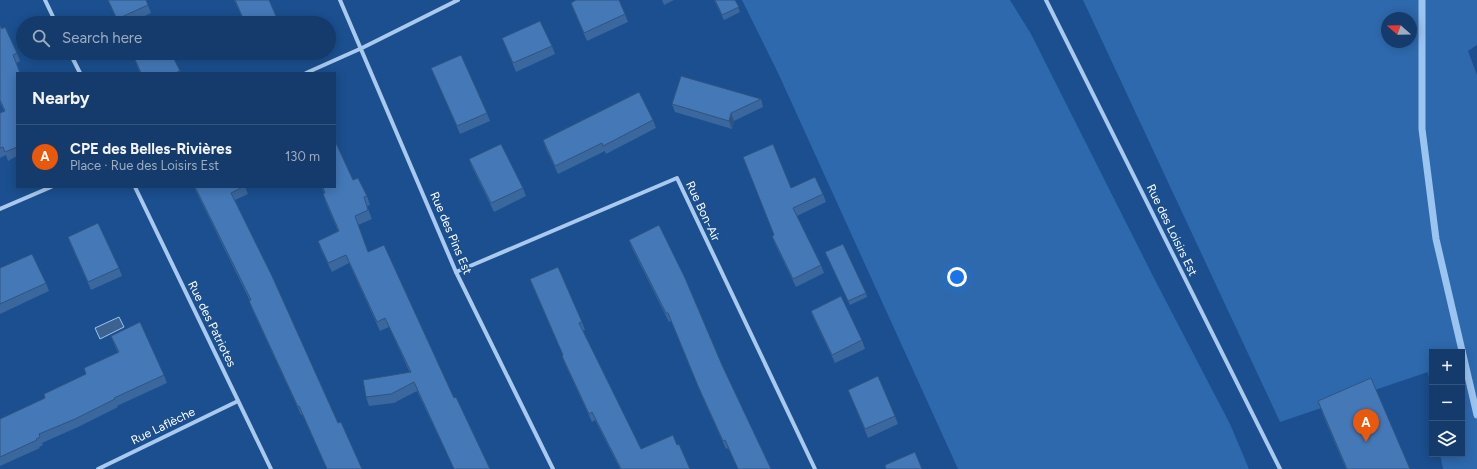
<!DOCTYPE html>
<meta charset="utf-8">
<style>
body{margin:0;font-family:Figtree,sans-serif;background:#214673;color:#f1f3f6}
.controls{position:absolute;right:12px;bottom:12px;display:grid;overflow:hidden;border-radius:0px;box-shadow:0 2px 10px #0003}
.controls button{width:36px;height:36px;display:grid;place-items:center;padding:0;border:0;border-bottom:1px solid #33557e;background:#143b6b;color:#f1f3f6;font:20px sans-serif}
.compass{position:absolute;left:1381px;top:12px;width:36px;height:36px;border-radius:50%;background:#143b6b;box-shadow:0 2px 10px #0003;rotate:290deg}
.you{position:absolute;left:957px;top:277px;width:14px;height:14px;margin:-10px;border:3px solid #fff;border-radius:50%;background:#1a73e8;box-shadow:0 0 0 6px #1a73e833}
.badge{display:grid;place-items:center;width:26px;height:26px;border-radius:50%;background:#ea580c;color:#fff;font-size:13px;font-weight:700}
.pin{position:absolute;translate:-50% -33px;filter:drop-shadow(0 1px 2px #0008)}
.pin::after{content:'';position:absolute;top:21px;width:14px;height:12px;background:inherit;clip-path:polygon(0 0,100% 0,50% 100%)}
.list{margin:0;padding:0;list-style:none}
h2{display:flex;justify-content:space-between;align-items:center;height:52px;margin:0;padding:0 16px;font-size:17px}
h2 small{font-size:13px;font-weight:400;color:#9dadc1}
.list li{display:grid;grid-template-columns:26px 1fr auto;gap:12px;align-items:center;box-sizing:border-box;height:64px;padding:0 16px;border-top:1px solid #33557e}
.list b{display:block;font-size:15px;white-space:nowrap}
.list p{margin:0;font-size:13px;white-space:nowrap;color:#9dadc1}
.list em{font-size:13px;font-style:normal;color:#9dadc1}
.icon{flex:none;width:22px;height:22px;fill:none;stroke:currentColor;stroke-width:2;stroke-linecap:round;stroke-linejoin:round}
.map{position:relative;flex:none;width:1477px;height:469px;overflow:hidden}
.search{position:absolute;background:#143b6b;box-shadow:0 2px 10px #0003;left:16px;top:16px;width:320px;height:44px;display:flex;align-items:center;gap:10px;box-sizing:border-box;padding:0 14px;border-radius:22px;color:#9dadc1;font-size:15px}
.panel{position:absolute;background:#143b6b;box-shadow:0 2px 10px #0003;left:16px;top:72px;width:320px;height:116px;border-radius:0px}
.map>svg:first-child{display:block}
.green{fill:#2e69ad;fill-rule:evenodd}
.water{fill:#3c6290;stroke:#9cc4f0}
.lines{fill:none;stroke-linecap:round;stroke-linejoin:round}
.stream{stroke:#9cc4f0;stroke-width:7}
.minor{stroke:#a9c9ee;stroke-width:4}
.wall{fill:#3a679d}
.shaded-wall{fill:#305480}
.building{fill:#4478b7;stroke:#305480}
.labels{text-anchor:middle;stroke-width:3.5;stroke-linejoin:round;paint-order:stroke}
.street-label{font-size:12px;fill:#fff;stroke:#1b4f8f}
</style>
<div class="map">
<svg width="1477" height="469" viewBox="0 0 1477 469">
<rect width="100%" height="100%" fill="#1b4f8f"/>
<!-- green -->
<g class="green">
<path d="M742,0h268l21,34 126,250 73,140 19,45h-291l-179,-394z"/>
<path d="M1083,0h394v45l-9,6 9,24v394h-34l-3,-15h22v-102h-30v47l-4,-27 -148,50zM1387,18h24v24h-24z"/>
</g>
<!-- water -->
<path class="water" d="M119,317l5,10 -24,12 -5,-11z"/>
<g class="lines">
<!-- stream -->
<path class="stream" d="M1422,0v129l14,110 41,176"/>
<!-- minor -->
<g class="minor">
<path d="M45,0l11,23"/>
<path d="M340,0l116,272 97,197"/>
<path d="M1046,0l234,469"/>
<path d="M70,53l10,20"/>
<path d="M306,73l56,-25 96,-48"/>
<path d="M135,187l136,282"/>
<path d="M0,209l51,-22"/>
<path d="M456,272l221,-94 138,291"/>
<path d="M98,469l140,-68"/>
</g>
</g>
<!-- wall -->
<g class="wall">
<path d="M108,0h38l5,13 -21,10h-12z"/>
<path d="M234,0h35l10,23h-34z"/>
<path d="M662,0h12l-10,5z"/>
<path d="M714,0h21l5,12 -16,8z"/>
<path d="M571,3l54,11 3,8 -41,19 -13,-30z"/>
<path d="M0,26l2,3 15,24 3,8 -4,2 1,10v83l-9,5 -2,-6 -6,3v-45l4,-2 -4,-9z"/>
<path d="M502,38l50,8 3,8 -39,18z"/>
<path d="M132,53l48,18 1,2h-41z"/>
<path d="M431,68l56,45 3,8 -30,13z"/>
<path d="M761,99l2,8 -29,14 -2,8 -57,-17 -3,-8z"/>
<path d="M653,120l3,8 -50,26 -1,-3 -47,23 -12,-25 -3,-9z"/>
<path d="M469,159l54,29 3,8 -32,16 -22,-45z"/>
<path d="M353,180l14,16 3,9 -3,1 5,13 -14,6 10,27 86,146 36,71h-36l-37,-78 -23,12 -25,3 -3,-9 44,-24 -21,-46 -9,4 -31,-68 -17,9 -11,-22 -3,-9 20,-10 -12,-28 -3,-9 1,-1 -2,-6h13z"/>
<path d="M194,187h51l3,7 -13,6 103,223 24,46h-35l-25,-55 -1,1 -49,-106 -2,-8z"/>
<path d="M791,188l32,6 3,8 -29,14 24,49 3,8 -28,14 -21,-43 -3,-8 2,-1z"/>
<path d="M68,237l51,31 3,8 -31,14 -20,-45z"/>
<path d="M629,240l93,125 49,104h-33l-10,-21 -2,1 -25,-55 -30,-73 -2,1 -37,-74z"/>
<path d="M825,252l41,41 1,4 -17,8z"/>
<path d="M0,268l46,15 3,8 -49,23z"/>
<path d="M530,279l52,43 3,8 -2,1 58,118 36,-4 13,24h-70l-25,-49 -3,2 -27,-58 -3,-8 1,-1 -30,-68z"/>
<path d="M811,311l51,29 3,9 -30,14 -21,-44z"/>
<path d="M111,336l53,39 3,8 -50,23 1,1 -40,20 -36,16 1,2 -4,2 1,1 -40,18v-47l45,-21 -1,-4 42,-20 -2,-6 34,-15z"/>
<path d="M848,390l47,26 3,8 -30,14z"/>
<path d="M1318,401l92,68h-64l-23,-54z"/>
</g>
<!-- shaded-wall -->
<path class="shaded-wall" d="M731,113l3,8 -2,8 -3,-8z"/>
<!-- building -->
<g class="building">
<path d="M108,0h38l2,5 -31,14z"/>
<path d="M235,0h34l7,16 -16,7h-15z"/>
<path d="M576,0h43l6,14 -41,19 -13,-30z"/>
<path d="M715,0h20l4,7 -17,8z"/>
<path d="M540,21l12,25 -39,17 -11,-25z"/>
<path d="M0,26l2,3 3,-2 12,26 -4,2 7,18h-3v74l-12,5 -2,-5 -3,1v-35l5,-2 -5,-11z"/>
<path d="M132,53h39l9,18 -5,2h-34z"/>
<path d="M461,55l26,58 -30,13 -26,-58z"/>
<path d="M681,76l80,23 -30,14 -2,8 -57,-17z"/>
<path d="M639,92l14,28 -50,26 -1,-3 -47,23 -12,-26z"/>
<path d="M335,141l18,39 5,-2 9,18 -3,1 4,13 -13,6 13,36 16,-7 70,153 2,-1 34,72h-36l-40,-87 -23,12 -25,3 -3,-17 48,-8 -26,-54 -8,4 -31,-67 -18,8 -10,-22 21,-10 -16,-37 2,-1 -2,-6h12z"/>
<path d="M501,144l22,44 -32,15 -22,-44z"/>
<path d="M773,144l18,44 24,-11 8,17 -30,14 28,57 -28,14 -21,-43 2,-1 -31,-78z"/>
<path d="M195,187h48l-12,6 41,83 66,147 3,-1 21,47h-35l-28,-63 -1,1 -49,-106 2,-1z"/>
<path d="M98,223l21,45 -31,14 -20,-45z"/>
<path d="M659,225l26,53 37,87 49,104h-33l-13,-29 -2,1 -25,-55 -30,-73h-2l-37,-73z"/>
<path d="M843,244l23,49 -18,8 -23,-49z"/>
<path d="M32,254l14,29 -46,21v-36z"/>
<path d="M558,267l24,55 -3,1 62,126 32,-14 4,10 2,-1 11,25h-69l-29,-57 -3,2 -27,-58 1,-1 -33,-76z"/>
<path d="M841,296l21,44 -30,15 -21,-44z"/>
<path d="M140,322l24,53 -50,23 1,1 -40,20 -36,15 1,3 -4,2 1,1 -37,17v-38l45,-21 -1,-4 42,-20 -2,-6 35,-16 -8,-16z"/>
<path d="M878,376l17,40 -30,13 -17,-39z"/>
<path d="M1371,378l39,91h-63l-29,-68z"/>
<path d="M915,452l7,17h-36l-1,-4z"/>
</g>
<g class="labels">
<!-- street labels -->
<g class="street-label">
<text transform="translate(703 211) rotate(65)" y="4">Rue Bon-Air</text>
<text transform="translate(1172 230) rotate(64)" y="4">Rue des Loisirs Est</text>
<text transform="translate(451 233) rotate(67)" y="4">Rue des Pins Est</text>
<text transform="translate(212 324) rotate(64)" y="4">Rue des Patriotes</text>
<text transform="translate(163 426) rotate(-26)" y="4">Rue Laflèche</text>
</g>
</g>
</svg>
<div class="controls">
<button>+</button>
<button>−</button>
<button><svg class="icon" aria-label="layers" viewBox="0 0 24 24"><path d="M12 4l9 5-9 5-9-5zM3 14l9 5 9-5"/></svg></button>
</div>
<svg class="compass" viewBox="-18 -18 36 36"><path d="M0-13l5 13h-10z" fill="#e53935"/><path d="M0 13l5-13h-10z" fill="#9dadc1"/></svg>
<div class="you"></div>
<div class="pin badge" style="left:1366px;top:442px">A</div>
<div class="search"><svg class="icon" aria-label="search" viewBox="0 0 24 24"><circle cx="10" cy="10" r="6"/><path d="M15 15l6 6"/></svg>Search here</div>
<section class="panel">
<h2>Nearby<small></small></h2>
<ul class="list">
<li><span class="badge">A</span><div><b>CPE des Belles-Rivières</b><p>Place · Rue des Loisirs Est</p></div><em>130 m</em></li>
</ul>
</section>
</div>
